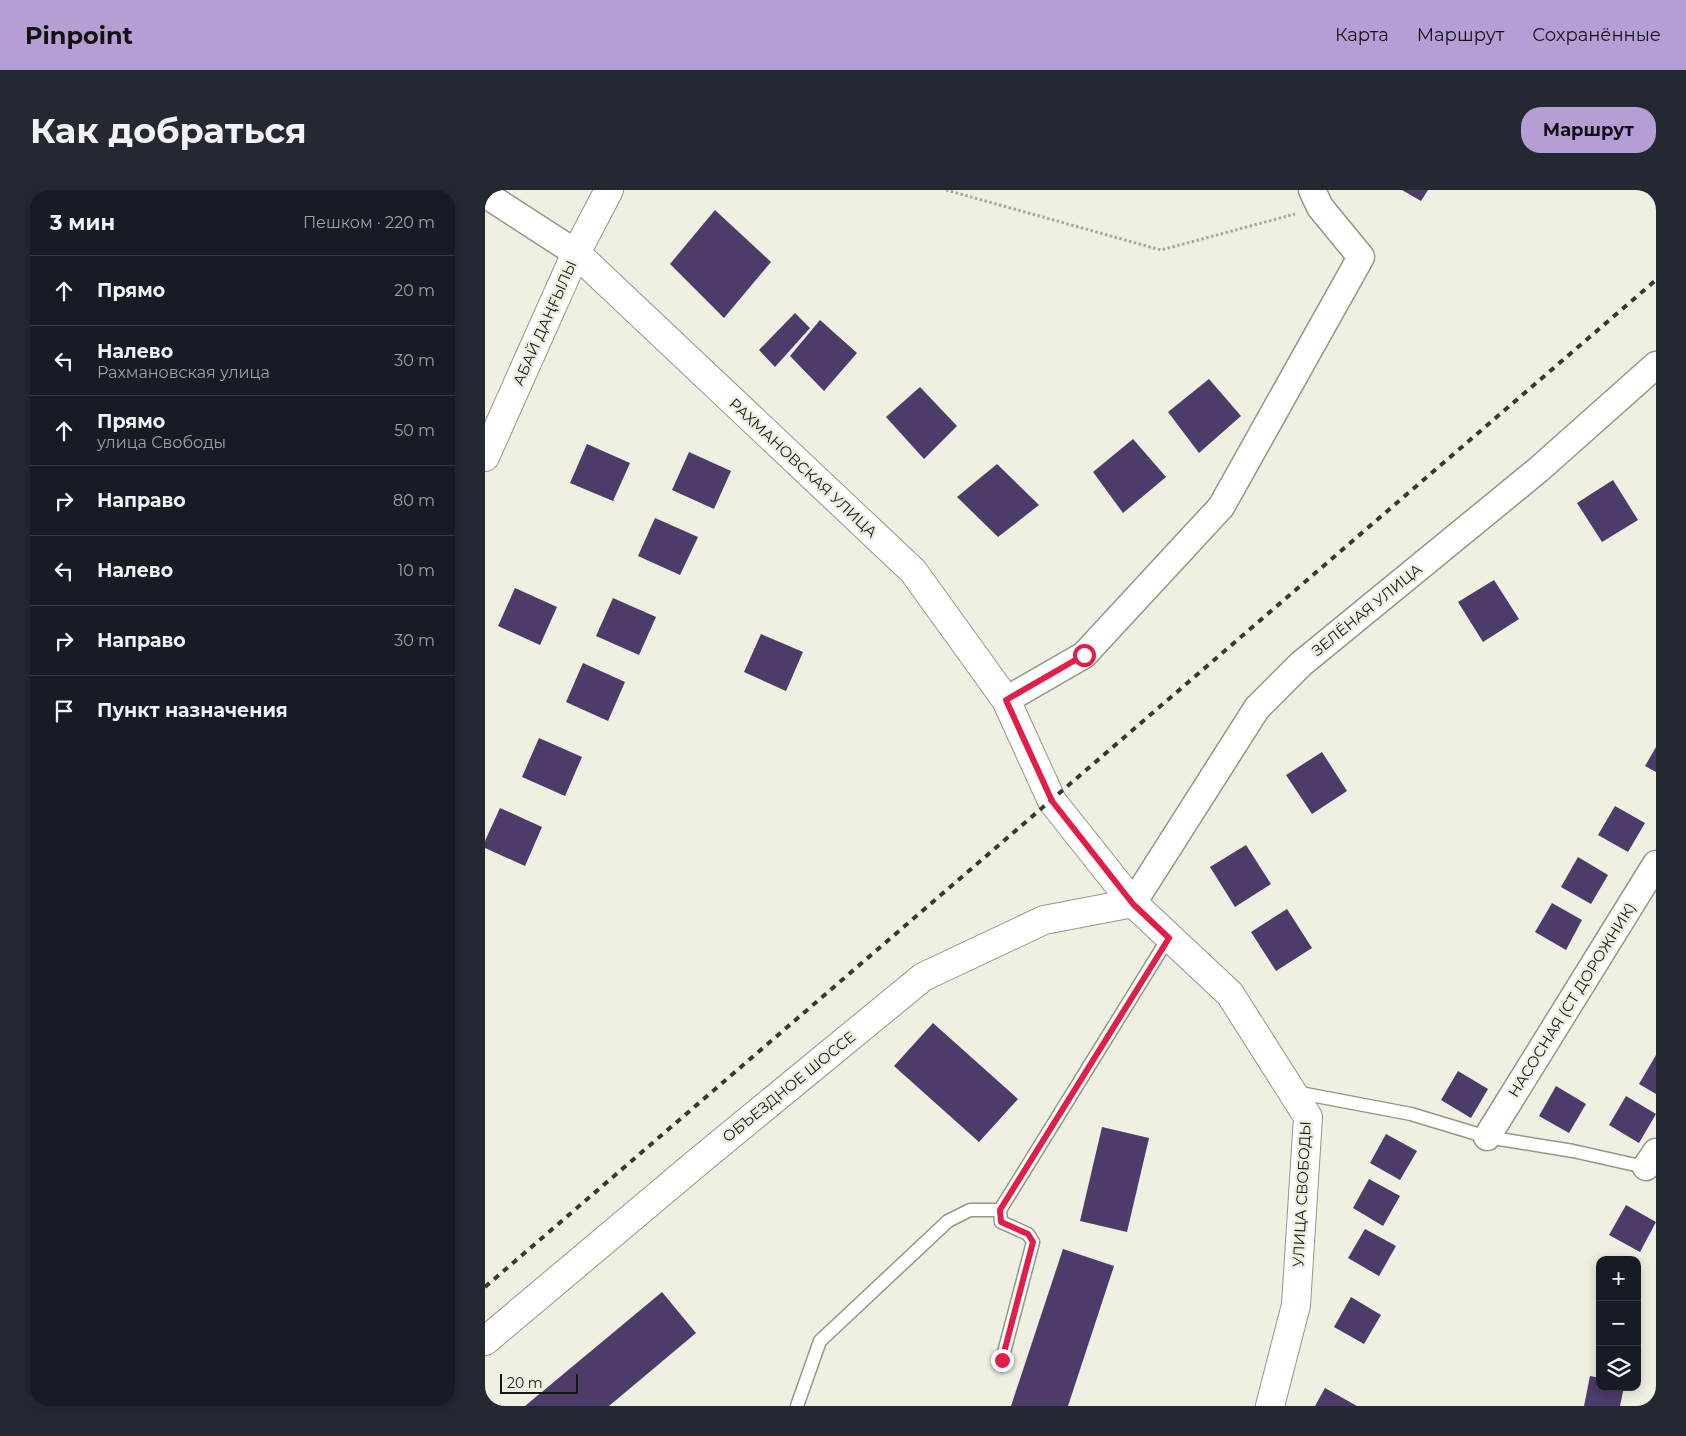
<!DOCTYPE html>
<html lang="ru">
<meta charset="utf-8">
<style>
body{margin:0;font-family:Montserrat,sans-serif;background:#242831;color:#f1f3f6}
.controls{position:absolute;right:15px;bottom:15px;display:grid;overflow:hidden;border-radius:10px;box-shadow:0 2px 12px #0003}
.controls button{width:45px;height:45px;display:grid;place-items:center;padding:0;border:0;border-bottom:1px solid #363941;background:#171b24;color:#f1f3f6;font:25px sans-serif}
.scale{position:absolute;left:15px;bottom:12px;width:78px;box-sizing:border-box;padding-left:5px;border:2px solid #171813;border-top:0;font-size:14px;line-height:18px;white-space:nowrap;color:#171813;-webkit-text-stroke:4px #eff0e2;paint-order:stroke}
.stop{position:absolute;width:15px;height:15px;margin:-11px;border:4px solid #e11d48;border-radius:50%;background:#fff}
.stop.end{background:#e11d48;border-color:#fff;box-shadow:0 1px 5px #0008}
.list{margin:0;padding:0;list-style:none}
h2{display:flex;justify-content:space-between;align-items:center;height:65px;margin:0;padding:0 20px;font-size:21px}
h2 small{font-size:16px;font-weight:400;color:#9ea1a6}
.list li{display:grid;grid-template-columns:32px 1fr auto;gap:15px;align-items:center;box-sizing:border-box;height:70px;padding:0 20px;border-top:1px solid #363941}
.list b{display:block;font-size:19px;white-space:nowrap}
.list p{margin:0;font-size:16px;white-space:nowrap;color:#9ea1a6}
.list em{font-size:16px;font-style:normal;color:#9ea1a6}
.icon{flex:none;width:28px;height:28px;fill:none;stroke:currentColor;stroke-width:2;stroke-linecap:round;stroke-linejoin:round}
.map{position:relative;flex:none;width:1171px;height:1216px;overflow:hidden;border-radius:20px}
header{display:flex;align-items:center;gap:30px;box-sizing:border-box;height:70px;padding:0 25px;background:#b59ed5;color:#111}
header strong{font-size:24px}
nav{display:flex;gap:28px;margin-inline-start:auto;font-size:18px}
.intro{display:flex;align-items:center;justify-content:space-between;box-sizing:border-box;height:120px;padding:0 30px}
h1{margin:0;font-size:35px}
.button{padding:12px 22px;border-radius:20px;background:#b59ed5;color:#111;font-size:18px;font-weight:700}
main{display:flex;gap:30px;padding:0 30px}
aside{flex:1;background:#171b24;border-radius:20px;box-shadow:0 2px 12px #0003}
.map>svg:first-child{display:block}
.building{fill:#4d3b6a}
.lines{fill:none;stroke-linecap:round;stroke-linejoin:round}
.lane-casing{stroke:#949688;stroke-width:15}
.street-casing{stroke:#949688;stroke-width:29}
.secondary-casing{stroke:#949688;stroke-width:30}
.path{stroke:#a6a79c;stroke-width:3;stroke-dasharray:2.5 2.5;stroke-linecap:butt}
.lane{stroke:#fff;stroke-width:12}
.street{stroke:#fff;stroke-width:26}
.secondary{stroke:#fff;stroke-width:28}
.rail{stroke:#373832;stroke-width:4;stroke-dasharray:6 6;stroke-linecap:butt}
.route{stroke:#e11d48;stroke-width:6}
.labels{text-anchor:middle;stroke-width:5;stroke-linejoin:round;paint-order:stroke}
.street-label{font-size:15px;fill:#171813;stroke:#eff0e2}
</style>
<header>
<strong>Pinpoint</strong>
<nav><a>Карта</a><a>Маршрут</a><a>Сохранённые</a></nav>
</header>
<div class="intro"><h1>Как добраться</h1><a class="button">Маршрут</a></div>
<main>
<aside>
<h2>3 мин<small>Пешком · 220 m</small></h2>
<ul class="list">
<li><svg class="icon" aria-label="ahead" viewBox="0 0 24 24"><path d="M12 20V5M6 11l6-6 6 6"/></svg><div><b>Прямо</b></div><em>20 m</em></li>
<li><svg class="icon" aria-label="left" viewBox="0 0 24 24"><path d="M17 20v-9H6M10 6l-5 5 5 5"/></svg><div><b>Налево</b><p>Рахмановская улица</p></div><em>30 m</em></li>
<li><svg class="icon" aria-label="ahead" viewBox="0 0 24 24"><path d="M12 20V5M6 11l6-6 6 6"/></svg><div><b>Прямо</b><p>улица Свободы</p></div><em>50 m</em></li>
<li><svg class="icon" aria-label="right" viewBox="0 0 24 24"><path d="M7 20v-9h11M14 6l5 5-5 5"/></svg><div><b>Направо</b></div><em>80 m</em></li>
<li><svg class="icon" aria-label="left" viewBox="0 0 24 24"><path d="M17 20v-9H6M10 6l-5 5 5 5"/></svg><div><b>Налево</b></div><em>10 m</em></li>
<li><svg class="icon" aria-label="right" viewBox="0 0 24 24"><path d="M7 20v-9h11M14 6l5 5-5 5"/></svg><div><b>Направо</b></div><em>30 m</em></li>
<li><svg class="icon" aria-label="arrive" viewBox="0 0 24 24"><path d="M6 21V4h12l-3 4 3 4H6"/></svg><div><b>Пункт назначения</b></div></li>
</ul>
</aside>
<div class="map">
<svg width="1171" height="1216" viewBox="0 0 1171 1216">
<rect width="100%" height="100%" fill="#eff0e2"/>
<!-- building -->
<g class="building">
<path d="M917,0h26l-7,11z"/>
<path d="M230,20l56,52 -47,56 -54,-54z"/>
<path d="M310,123l15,15 -35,39 -16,-17z"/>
<path d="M335,130l37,33 -33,38 -34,-35z"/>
<path d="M724,189l32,37 -42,37 -31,-41z"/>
<path d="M435,197l37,39 -33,33 -38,-42z"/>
<path d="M648,249l33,38 -43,36 -30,-41z"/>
<path d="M102,254l43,19 -17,38 -43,-18z"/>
<path d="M204,262l42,19 -17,38 -42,-19z"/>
<path d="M512,274l42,41 -41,32 -41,-40z"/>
<path d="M1128,290l25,40 -36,22 -25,-39z"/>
<path d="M170,328l43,19 -18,38 -42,-19z"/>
<path d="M1009,390l25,39 -36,23 -25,-40z"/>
<path d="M30,398l42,19 -17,38 -42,-19z"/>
<path d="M128,408l43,19 -17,38 -43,-19z"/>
<path d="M276,444l42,18 -17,39 -42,-19z"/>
<path d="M98,473l42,19 -17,39 -42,-19z"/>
<path d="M54,548l43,19 -17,39 -43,-19z"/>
<path d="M1171,557v25l-11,-6z"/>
<path d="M837,562l25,39 -35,23 -26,-39z"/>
<path d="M1130,616l30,17 -17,29 -30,-17z"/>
<path d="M15,618l42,19 -17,39 -40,-18v-7z"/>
<path d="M761,655l25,39 -36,23 -25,-40z"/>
<path d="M1093,667l30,18 -17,29 -30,-17z"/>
<path d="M1067,713l30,17 -16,30 -31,-18z"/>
<path d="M802,719l25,39 -36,23 -25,-39z"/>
<path d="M448,833l85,76 -39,43 -85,-76z"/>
<path d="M1171,865v39l-17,-10z"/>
<path d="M973,881l30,18 -17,29 -30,-18z"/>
<path d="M1071,896l30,18 -17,29 -30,-17z"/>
<path d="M1141,906l30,18 -17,29 -30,-18z"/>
<path d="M617,937l47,11 -22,94 -47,-11z"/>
<path d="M901,944l31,17 -17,29 -30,-17z"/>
<path d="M884,989l31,17 -17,30 -30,-18z"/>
<path d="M1141,1015l30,17 -16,30 -31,-17z"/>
<path d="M880,1039l31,17 -17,30 -31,-18z"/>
<path d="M578,1059l51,17 -46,140h-57z"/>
<path d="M177,1102l34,41 -87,73h-84z"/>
<path d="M866,1107l30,18 -17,29 -30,-17z"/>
<path d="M1105,1186l10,2v9h24l-4,19h-36z"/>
<path d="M840,1198l32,18h-42z"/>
</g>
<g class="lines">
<defs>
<g id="lane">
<path d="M810,902l116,22 76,23 86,14 76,17"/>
<path d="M517,1170l31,-118 -5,-8 -27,-12 -1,-12 169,-273"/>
<path d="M312,1216l23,-65 128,-120 22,-11h30"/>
</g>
<g id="street">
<path d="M0,4l91,59"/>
<path d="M521,510l78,-45 137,-148 140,-250 -41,-50 -8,-17"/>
<path d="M648,713l124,-195 44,-44 237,-194 118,-105"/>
<path d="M1002,947l169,-273"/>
<path d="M1161,977l10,-15"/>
</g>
<g id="secondary">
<path d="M91,63l337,318 93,129 46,101 81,102 97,91 78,123 -12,188 -26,101"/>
<path d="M0,267l91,-204 33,-63"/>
<path d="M0,1151l214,-180 224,-184 121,-57 89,-17"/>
</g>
</defs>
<!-- lane casing -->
<use href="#lane" class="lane-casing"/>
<!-- street casing -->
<use href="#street" class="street-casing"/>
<!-- secondary casing -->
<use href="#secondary" class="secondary-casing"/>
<!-- path -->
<path class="path" d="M461,0l215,60 134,-36"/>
<!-- lane -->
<use href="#lane" class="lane"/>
<!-- street -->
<use href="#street" class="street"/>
<!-- secondary -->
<use href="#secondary" class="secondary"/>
<!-- rail -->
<path class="rail" d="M0,1097l1171,-1007"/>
</g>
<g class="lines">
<!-- route -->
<path class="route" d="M517,1170l31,-118 -5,-8 -27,-12 -1,-12 169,-272 -36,-34 -81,-103 -46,-101 78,-45"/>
</g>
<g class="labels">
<!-- street labels -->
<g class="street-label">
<text transform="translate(60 133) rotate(-66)" y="5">АБАЙ ДАҢҒЫЛЫ</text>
<text transform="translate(318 278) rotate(43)" y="5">РАХМАНОВСКАЯ УЛИЦА</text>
<text transform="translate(882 420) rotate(-39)" y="5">ЗЕЛЁНАЯ УЛИЦА</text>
<text transform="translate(1087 810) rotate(-58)" y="5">НАСОСНАЯ (СТ ДОРОЖНИК)</text>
<text transform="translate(304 897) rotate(-39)" y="5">ОБЪЕЗДНОЕ ШОССЕ</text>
<text transform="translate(817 1004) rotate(-87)" y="5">УЛИЦА СВОБОДЫ</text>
</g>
</g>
</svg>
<div class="controls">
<button>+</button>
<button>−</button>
<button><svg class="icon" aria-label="layers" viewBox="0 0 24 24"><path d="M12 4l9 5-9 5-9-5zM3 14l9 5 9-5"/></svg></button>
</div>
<div class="scale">20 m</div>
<div class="stop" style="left:599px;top:465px"></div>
<div class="stop end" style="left:517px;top:1170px"></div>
</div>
</main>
